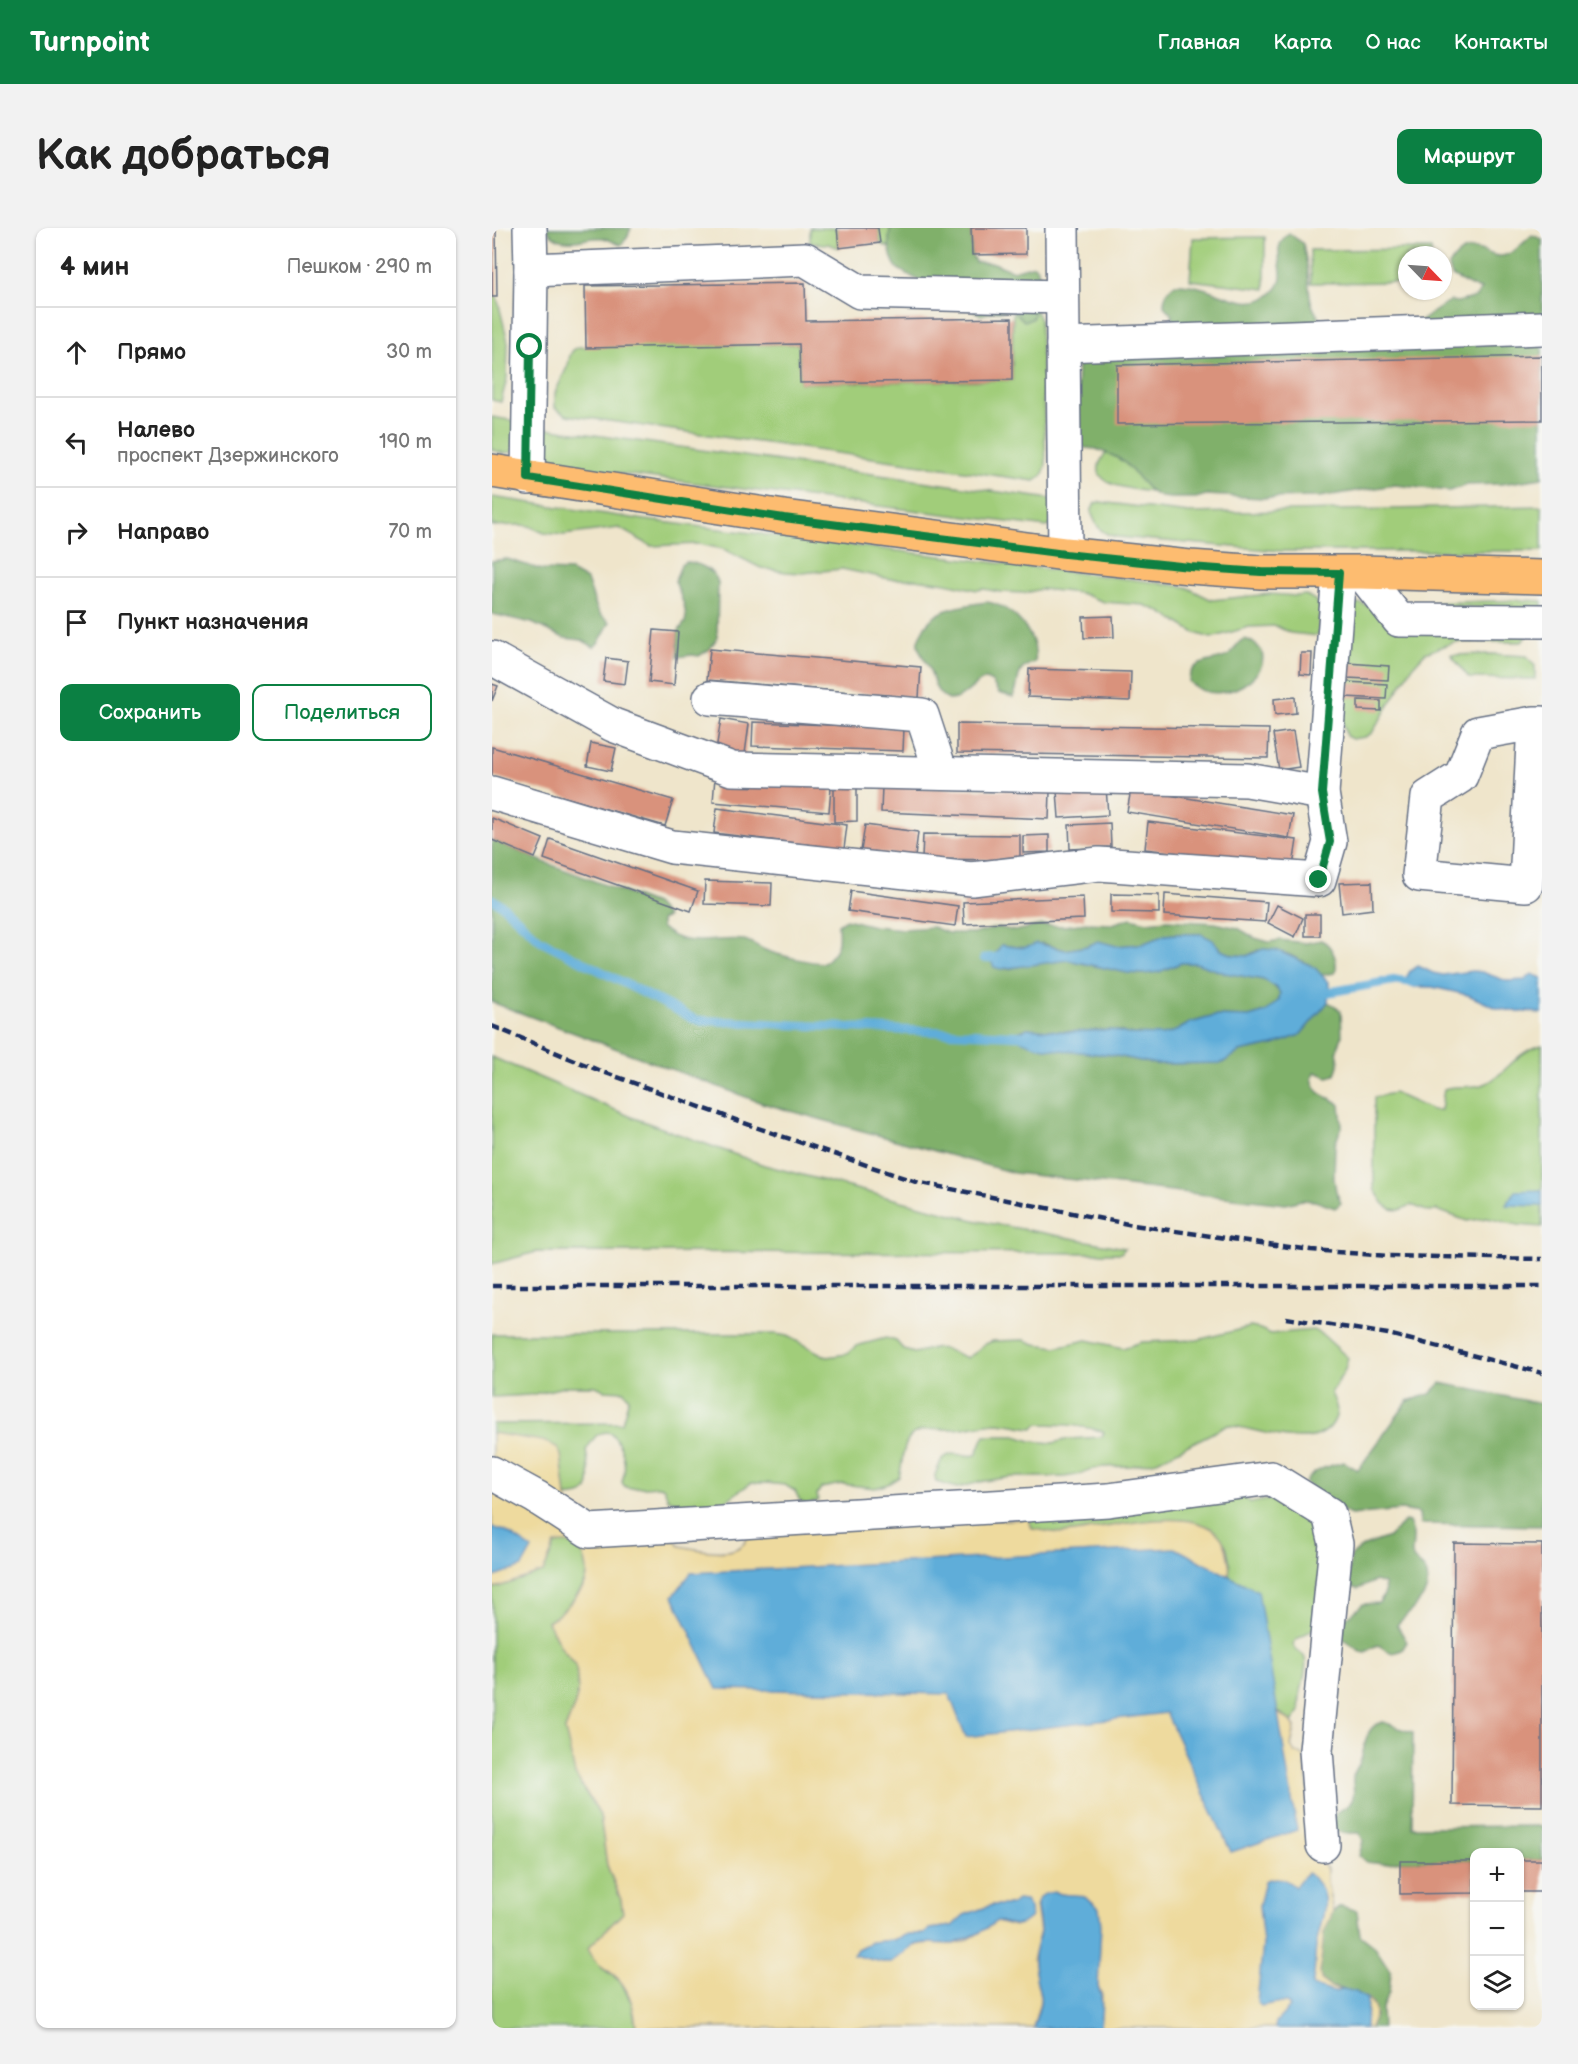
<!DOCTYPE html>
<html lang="ru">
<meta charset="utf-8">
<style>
body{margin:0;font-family:"Balsamiq Sans",sans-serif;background:#f2f2f2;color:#222}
.controls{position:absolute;right:18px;bottom:18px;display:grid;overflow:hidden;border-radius:12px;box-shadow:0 2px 4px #0004}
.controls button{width:54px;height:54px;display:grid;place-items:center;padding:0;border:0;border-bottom:2px solid #e0e0e0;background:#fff;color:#222;font:30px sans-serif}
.compass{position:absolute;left:906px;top:18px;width:54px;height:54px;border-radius:50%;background:#fff;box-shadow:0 2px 4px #0004;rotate:115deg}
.stop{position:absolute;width:18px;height:18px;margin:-14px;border:4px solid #0b8043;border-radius:50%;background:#fff}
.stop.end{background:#0b8043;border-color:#fff;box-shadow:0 2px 6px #0008}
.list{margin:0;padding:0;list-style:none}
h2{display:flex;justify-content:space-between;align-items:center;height:78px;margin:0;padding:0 24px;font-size:26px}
h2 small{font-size:20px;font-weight:400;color:#767676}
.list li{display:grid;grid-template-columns:39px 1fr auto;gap:18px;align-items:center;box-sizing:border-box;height:90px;padding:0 24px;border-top:2px solid #e0e0e0}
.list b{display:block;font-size:22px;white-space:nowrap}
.list p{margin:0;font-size:20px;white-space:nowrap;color:#767676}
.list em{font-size:20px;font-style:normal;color:#767676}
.actions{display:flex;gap:12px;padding:18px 24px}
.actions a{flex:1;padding:14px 0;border:2px solid #0b8043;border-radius:12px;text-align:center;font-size:21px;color:#0b8043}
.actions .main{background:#0b8043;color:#fff}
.icon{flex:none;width:33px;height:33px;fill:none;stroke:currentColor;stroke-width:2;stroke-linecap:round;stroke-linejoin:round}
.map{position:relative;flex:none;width:1050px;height:1800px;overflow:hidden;border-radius:12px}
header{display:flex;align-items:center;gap:36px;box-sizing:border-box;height:84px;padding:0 30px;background:#0b8043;color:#fff}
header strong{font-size:28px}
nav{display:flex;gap:33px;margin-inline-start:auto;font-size:21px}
.intro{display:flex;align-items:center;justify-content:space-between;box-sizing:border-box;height:144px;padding:0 36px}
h1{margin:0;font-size:42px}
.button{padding:15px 27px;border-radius:12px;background:#0b8043;color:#fff;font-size:21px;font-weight:700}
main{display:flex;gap:36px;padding:0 36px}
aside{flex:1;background:#fff;border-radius:12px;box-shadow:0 2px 4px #0004}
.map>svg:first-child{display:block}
.green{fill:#a1cd7a;stroke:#5e7e6c;stroke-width:1.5}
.forest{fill:#80b06a;stroke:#4e7064;stroke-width:1.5}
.sand{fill:#eeda9e;stroke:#84847e;stroke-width:1.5;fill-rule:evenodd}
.water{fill:#5fadd9;stroke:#3d6e9c;stroke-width:1.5}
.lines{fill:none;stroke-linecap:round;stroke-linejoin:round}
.stream{stroke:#5fadd9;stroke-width:9}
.building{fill:#d9927b}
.minor-casing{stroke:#656f84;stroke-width:36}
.major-casing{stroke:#656f84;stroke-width:36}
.minor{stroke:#fff;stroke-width:33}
.major{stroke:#fdbc70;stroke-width:33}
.rail{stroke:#1b2f5e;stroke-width:4.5;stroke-dasharray:9 4.5;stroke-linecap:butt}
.route{stroke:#0b8043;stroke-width:8}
</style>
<header>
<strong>Turnpoint</strong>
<nav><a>Главная</a><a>Карта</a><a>О нас</a><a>Контакты</a></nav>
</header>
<div class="intro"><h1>Как добраться</h1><a class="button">Маршрут</a></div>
<main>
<aside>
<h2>4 мин<small>Пешком · 290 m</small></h2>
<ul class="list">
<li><svg class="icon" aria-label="ahead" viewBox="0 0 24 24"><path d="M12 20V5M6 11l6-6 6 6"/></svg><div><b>Прямо</b></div><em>30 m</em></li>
<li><svg class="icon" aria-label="left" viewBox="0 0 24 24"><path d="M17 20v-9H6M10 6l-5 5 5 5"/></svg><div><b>Налево</b><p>проспект Дзержинского</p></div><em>190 m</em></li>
<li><svg class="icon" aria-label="right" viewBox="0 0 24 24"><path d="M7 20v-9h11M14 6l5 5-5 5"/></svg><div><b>Направо</b></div><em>70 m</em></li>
<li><svg class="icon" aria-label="arrive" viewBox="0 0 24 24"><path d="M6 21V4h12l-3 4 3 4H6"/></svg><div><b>Пункт назначения</b></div></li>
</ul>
<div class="actions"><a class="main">Сохранить</a><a>Поделиться</a></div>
</aside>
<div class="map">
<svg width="1050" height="1800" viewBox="0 0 1050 1800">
<rect width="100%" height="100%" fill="#f6f6f2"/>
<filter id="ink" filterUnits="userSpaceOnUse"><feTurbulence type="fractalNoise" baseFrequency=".0167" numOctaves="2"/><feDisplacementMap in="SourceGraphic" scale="12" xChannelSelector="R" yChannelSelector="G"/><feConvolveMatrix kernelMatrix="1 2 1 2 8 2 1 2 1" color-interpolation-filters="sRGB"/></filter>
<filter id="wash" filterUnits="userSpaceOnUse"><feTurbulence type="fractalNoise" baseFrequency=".008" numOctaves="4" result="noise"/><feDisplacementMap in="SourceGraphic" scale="24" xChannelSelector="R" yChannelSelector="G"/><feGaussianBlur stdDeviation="1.35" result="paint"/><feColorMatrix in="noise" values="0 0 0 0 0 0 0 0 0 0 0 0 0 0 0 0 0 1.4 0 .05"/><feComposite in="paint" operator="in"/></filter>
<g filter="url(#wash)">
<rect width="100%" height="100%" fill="#efe5cb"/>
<!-- green -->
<g class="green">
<path d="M318,0h27l2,20 -11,-4 -18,-1z"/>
<path d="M386,0h12l-1,20 -9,-5z"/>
<path d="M773,9v52l-75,-9 3,-42z"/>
<path d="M939,21v6h-24v27l-96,1 -1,-33z"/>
<path d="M0,69h5l11,45 -1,36 -6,24 -9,-2z"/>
<path d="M521,83h23l4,9 6,144 -3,11 -8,6 -468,-66 -12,-7v-15l13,-28 2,-10 3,-5 6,-3 220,-3 1,39 212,-3z"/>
<path d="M0,189l24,4 -3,31 -10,1 -11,-3z"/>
<path d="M53,200l512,72 -4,24 -6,3 -487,-61 -11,-4 -8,-7 -1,-19z"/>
<path d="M615,224l17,10 27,30c-20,-3 -73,-7 -44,-40z"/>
<path d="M0,269l153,23 500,61 41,6 26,13 58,-6 26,2 10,-1 9,5 5,7 -2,29 -28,-3 -14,-7 -27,1 -38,11 -16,-5 -36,-22 -15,-6 -40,-3 -24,-9 -39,-4 -16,4 -25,-1 -16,-3 -7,1 -31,-7 -31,-4h-25l-48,-10 -40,4 -16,-1 -25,-4 -38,-19 -24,-5 -48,2 -32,-18 -56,7 -19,-2 -15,-7 -8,-1 -29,1z"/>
<path d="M608,274l89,11 353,-7v45h-261l-163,-14c-18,-3 -21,-10 -27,-25l4,-9z"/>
<path d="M1029,372l21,1v9l-143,-6z"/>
<path d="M867,375l12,4 156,28 -5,7h-67l-30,11 -12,13 -41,67 -7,4 -13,2 -6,-3 -7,-30 8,-98z"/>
<path d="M999,426l36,2 8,10v13l-66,-1 -18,-23z"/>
<path d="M1050,817v182l-24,-2 -31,-7 -20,3 -30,-11 -6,2 -7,-2 -12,-5 -13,5 -8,-1 -7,-5 -10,-15v-92l20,-4 38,17h9l3,-21c14,-5 29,1 43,-6 22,-11 26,-30 55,-38z"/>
<path d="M0,829l142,61 130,47 214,56 147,27 -4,5 -585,-1 -44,12z"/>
<path d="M758,1099l10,2 11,5 42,-4 10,5 25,23 -3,12 -14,23c5,11 9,19 2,30 -18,31 -78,5 -105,2l-71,36 -26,5 -29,1 -13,3 -12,5 -13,2h-53l-27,4 -27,7 -21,-6 -1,-7 7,-16c14,-10 19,-1 34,-4 4,-6 4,-13 9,-19h31l15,5 22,2 16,-4 33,-2 2,-5c-26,-8 -40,-7 -66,-8l-5,4c-12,-1 -25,-5 -37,-5 -14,1 -28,5 -42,6 -11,1 -38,-2 -44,8 -8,10 -7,26 -11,40l-11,7 -13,4 -33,-4 -21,4 -4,6 1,7 -12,3 -6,-3 -5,-10 -10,-6 -19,-2h-15l-27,19 -42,2 -14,-5 -4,-11 -4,-2 -32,2 -4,-2 -2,-4c6,-17 1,-36 -11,-49 -14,-4 -18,7 -25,17 1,11 10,41 -6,45 -4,1 -10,1 -14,2l-5,-42 -11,-12 -58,-10v-9l130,-1 7,-25 -5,-7 -20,-1 -8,-4h-28l-38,9 -38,2v-63h284l11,2 40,21 20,-3 9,-8 30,-8 10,3 8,9 10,3 20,-5 11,1 22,9 8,-5 8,-8 10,-4 32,-1 10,4 21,3 31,-7 36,8 19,-6 55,-2z"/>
<path d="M750,1267l9,8 22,-4 24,6 27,25 -10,98 -19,13 -2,4c3,6 11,8 12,14 4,15 -9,35 -5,52l-8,11 -13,-10 -59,-7 10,-143c-2,-6 -2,-13 -5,-18 -25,-46 -120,-13 -161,-11 -10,0 -22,-3 -32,-4l-3,-10z"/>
<path d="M74,1314c3,1 7,2 9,3 11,7 15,29 9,39 -7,13 -23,31 -36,38l13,25 15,18 2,26 -3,13 -10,26 16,55 19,30 7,50 14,35 2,13 -35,35 14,20 19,14 11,22 4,24h-144v-439l51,-17 12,-28z"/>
</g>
<!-- forest -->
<g class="forest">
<path d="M54,0h85l-4,10 -6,7c-6,-2 -12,-6 -18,-7 -21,-2 -41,14 -57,-10z"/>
<path d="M398,0h81l1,27 3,7 19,1 19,8 21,-6c12,10 4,41 -2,54l-8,2 -11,-10h-17l-15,4 -83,-46c-9,-11 -10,-27 -8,-41z"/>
<path d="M797,5l14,11c2,10 4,19 5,29 2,24 0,34 18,53h87l37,-25 8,1 18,-5 5,-8 -10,-3 -19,-10 -3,-10c7,-13 19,-21 34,-15 6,2 12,6 18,5 12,-1 23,-14 31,-21l10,4v239l-41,6 -34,1 -18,6 -54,-6 -76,12 -56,1 -57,-3 -10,3h-25l-10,-1 -10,-5 -27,-30 -8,-5 -20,-8 -11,-1 -9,-5 2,-86 101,-21 -8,-22 -7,-8c0,-10 3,-16 11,-22 9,0 19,1 28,4 24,7 53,26 73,1 15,-18 -10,-38 13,-56z"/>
<path d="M15,331l35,11 29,1 16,9 10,29 4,6 9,7 -11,20 -5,5 -12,-7 -18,-2 -32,-15 -40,-9v-53z"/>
<path d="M193,334c13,0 29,8 33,20l-1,56 -7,11 -11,7 -7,-1 -14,2v-25l7,-10 1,-6 -2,-11 -9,-24 6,-16z"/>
<path d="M494,374c26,3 53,33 49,60 -23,8 -13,18 -22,35l-14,-4 -7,-11 -6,-3c-15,5 -20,20 -37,21 -14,-7 -14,-16 -19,-30 -3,-8 -10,-15 -12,-25 -1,-5 2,-9 4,-13 11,-25 41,-26 64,-30z"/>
<path d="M753,411c51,18 -20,78 -56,43 0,-25 27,-18 40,-27 7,-5 7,-14 16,-16z"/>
<path d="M0,612l52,22 111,42 12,13 -6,3v7c24,24 54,9 83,13 8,2 14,7 21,10 12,5 47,13 59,13 16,-15 15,-19 14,-39l8,-5 28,7 29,3 30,-2 15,6h29l21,-6 17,4 26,-6 22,1 24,-3 25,1 19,-6 16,4 20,-2 48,3 23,5 17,10 14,4 11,-2 26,3 15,-3c11,5 18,21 14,33l-15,2 -4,-6 -6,-4 -22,-11 -30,-4 -11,6 -13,-1 -13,-5 -9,-10 -11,-6h-25l-11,1 -23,9 -26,2 -18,-5 -10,5 -23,4 -23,-7 -16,5 -25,-3 -7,22 14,2 37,-8 23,-1 60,13 16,1 22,-5 15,-6h15l22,8 46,9 7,3 9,10 -1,7 -13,12 -17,5 -34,-1 -25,7 -14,8 -14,4 -35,-1 -7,-3 -24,-1 -7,2 -33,-1 -28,-3 -11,4 23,14 58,8h9l49,10 66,-1 17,-11 34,-7 27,-10 28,-33 13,9 1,26 -5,13 2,12 -4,13 -7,2 -13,-5 -3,7c2,4 3,10 7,13 6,6 15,6 21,13l2,20 -7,20 -1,33 2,13 5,12 -6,5 -20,-7 -14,-1 -15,4 -272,-31 -252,-70 -268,-100 -2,-1z"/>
<path d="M949,1155l101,21v122l-122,-2 -1,-11 -18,-3 -50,5 -8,-4 -38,-28c8,-14 24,-17 39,-21l14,8 50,-69 22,-7z"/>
<path d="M913,1293l4,1c7,14 3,19 3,33 1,7 8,9 12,14 14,23 -14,41 -27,56l10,17 -5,8 -9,3c-18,-5 -8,-14 -28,-1l-5,-1 -18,-13 3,-20 7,-4 11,-10 16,-1 6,-10 -1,-9 -9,-3 -17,8 -11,-3 4,-30 13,-10 25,-9z"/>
<path d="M890,1494c11,2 20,9 31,10l-1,95 130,-1v34h-22v-8h-46v9h-74l-16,3 -18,-2 -7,-6 4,-15 -3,-8h-18l-9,-4c0,-4 0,-10 2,-14 4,-7 13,-7 17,-15 4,-8 0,-14 1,-23 1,-6 6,-11 8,-17 5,-16 3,-32 21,-38z"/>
<path d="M849,1678l16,5 3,24 14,11 17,26 -2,20 -8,18 1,18h-12l5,-13 -31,-26 -13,-2 -10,-8 -1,-5c2,-21 -1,-58 21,-68z"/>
</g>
<!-- sand -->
<path class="sand" d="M0,1205l51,8 14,6 4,8 5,42 22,44 82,-7 10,12c20,4 67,16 69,-16l280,-11 3,10c11,1 22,4 32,4 39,-2 153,-39 163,19 2,11 4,16 1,27l41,128 23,15 3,5 -4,19 3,5 10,5 13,99 10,14v12l6,31 -9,21 -4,40 1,6c4,5 10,9 16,10 12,2 40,6 38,25 -1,5 -4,9 -5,14h-270l2,-33 -4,-8 1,-43 -6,-42c-16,-11 -23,-3 -38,-10l-19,13 4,27 -7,25 4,25 4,16 -8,30h-397c-1,-15 -5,-33 -15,-46 -12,-15 -24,-12 -33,-34l35,-35 -2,-13 -14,-35 -7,-50 -25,-41 -10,-44 10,-26 3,-13 -2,-26 -15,-18 -13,-25c11,-6 31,-27 37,-38 5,-12 0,-34 -11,-39 -7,-3 -12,-2 -19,-1l-12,28 -51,17zM500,1677h19l4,21 -18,-5c-14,8 -28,22 -45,23 -13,0 -26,-3 -38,2 -11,4 -18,17 -32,16 -9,-1 -18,-9 -25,-13l14,-7 22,-2 15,-6h16l6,-5 23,-3 12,-11z"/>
<!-- water -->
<g class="water">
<path d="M684,706h25l12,6 8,10 13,5 13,1 16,-7 13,1 34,15 6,4 13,14 -1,19 -28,33 -27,10 -34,7 -17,11 -66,1 -49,-10h-9c-27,-5 -63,-1 -86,-20l11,-3 4,-3 42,4 43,-2 15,4 35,1 14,-4 14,-8 25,-7 34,1 17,-5 13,-12 1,-7 -4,-6 -12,-7 -39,-7 -29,-10h-15l-22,9 -15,2 -16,-1 -60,-13 -67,9 -7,-2 -3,-6 10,-16c12,1 25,6 35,-2l29,7 23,-4 10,-5 18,5 26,-2 23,-9z"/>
<path d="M926,738l15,7 10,2 29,-4 10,1 25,9 18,-1 7,-6 10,4v35l-31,-2 -14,-3 -29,-13 -36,-8h-18l-9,-7 5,-9z"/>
<path d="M1050,962v16l-36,-1 9,-14z"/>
<path d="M0,1299l13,4 27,18 -10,18 -30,11z"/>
<path d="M683,1320l83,43 39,239 -66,22 -65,-139 -200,24 -17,-43 -232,-5 -44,-93 18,-23z"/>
<path d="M816,1645c29,23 12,45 8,74 -2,13 0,26 -4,38l2,2c12,0 17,9 30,2l12,3 11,7 -1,29h-91l1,-6 14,-15 -3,-4h-11l-15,3 -4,-4 6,-58 -4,-38 6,-25c11,-6 20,-3 30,6 5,-5 7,-10 13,-14z"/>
<path d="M563,1664c8,4 13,2 21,3 9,0 16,7 23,13l2,17 -3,62c6,13 3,27 2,41h-67c2,-9 9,-23 7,-32 -2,-13 -8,-28 -6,-42 1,-7 5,-15 6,-23 1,-17 -14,-37 15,-39z"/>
<path d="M525,1672l8,1 5,7 1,9c-14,13 -18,7 -34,4l-18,12 -26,11 -28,-1 -10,2 -23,17h-10l-29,-7 4,-6 14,-7 22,-2 15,-6h16l6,-5 22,-3 12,-11 28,-10h19z"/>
</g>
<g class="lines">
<!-- stream -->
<g class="stream">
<path d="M0,671l11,7 37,34 156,80 329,16"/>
<path d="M492,730l19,-1"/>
<path d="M827,766l77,-14 21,3"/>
</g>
</g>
<g id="blocks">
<!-- building -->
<g class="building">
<path d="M0,0h4l1,69h-5z"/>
<path d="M345,0h41l2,15 -41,5z"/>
<path d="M479,0h55v26l-54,1z"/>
<path d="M313,55l1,38 206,-3v62l-212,3 -1,-39 -213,4 -1,-62z"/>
<path d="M1050,128v64l-425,4v-59z"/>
<path d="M621,388l1,21 -30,1 -1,-21z"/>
<path d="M162,402l24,2 -4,53 -25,-3z"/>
<path d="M218,421l211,18 -2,31 -212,-18z"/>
<path d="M809,425h11l-1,22 -11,-1z"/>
<path d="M114,430l22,3 -3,23 -22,-3z"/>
<path d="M856,435l41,3 -1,14 -41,-2z"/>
<path d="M537,441l102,3 -1,29 -102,-4z"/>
<path d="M854,454l41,2 -1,15 -41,-2z"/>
<path d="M0,456l6,2 -6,15z"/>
<path d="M803,469l1,16 -21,2 -1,-16z"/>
<path d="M866,472l23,1v10l-23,-1z"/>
<path d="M229,491l28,5 -5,37 -29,-5z"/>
<path d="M261,494l151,6 -1,23 -151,-5z"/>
<path d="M465,496l312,5 -1,29 -311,-5z"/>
<path d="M801,503l6,36 -20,3 -6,-36z"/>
<path d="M99,515l25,5 -5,23 -24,-5z"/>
<path d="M0,519l181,53 -8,26 -173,-50z"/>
<path d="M223,549l116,11 -2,24 -116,-10z"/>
<path d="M342,556l23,1v36l-23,1z"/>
<path d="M390,558l168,6 -1,27 -168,-7z"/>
<path d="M614,559l2,28 -49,3 -2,-27z"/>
<path d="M639,561l162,26 -4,23 -162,-26z"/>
<path d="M225,580l130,17 -3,24 -130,-16z"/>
<path d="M0,590l51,21 -8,19 -43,-18z"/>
<path d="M656,594l149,18 -4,26 -148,-17z"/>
<path d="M618,595l1,24 -41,2 -1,-24z"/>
<path d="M373,597l53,7 -3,25 -54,-6z"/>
<path d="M431,606l97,1v25l-98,-1z"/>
<path d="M557,607v17l-26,1v-17z"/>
<path d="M58,611l148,52 -7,20 -147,-52z"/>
<path d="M213,653l67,2 -1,23 -67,-2z"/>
<path d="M880,654l1,27 -31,4 -3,-30z"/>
<path d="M359,663l107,15 -3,20 -107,-15z"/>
<path d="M619,666l48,1v18l-48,-1z"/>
<path d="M673,666l102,8 -2,20 -101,-7z"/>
<path d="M591,669l1,22 -120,5 -1,-22z"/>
<path d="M785,677l26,13 -8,19 -27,-14z"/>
<rect x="813" y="686" width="15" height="22"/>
<path d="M962,1315l88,1v262l-90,-1z"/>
<rect x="1028" y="1632" width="22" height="32"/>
<path d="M908,1633h74v32l-74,1z"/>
</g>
</g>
</g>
<g filter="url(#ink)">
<use href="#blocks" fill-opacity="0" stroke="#656f84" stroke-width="1.5"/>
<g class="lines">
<defs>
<g id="minor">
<path d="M570,0l3,326"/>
<path d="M39,42l274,-11 55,33 202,5"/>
<path d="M571,117l479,-17"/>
<path d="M36,250l3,-208 -1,-42"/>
<path d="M869,344l38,48 143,1"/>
<path d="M0,430l121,67 119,44 515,11 75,13"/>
<path d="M218,470l212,17 19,58"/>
<path d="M1042,495l-8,162 -107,-10 9,-78 33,-21 17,-43 56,-10h8"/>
<path d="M0,565l180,54 300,32 127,-15 220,16 11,-38 -8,-49 17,-220"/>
<path d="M0,1245l44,24 53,34 519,-31 163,-22 58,36 7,30 -20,206 7,95"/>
</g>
<path id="major" d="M0,243l292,46 281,37 125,13 71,5h100l181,5"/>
</defs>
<!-- minor casing -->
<use href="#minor" class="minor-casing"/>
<!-- major casing -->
<use href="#major" class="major-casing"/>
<!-- minor -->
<use href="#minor" class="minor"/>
<!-- major -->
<use href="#major" class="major"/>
<!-- rail -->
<g class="rail">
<path d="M0,798l106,44 160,58 158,54 217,43 178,25 78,6 153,3"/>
<path d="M0,1058h1050"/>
<path d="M794,1090l102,16 154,39"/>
</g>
</g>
</g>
<g class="lines" filter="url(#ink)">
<!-- route -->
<path class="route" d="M38,119l-2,131 256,40 281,36 125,13 71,5 78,1 -17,220 8,49 -11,38"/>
</g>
</svg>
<div class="controls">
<button>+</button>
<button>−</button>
<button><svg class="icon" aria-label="layers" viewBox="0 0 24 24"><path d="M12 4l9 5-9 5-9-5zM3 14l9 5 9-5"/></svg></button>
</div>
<svg class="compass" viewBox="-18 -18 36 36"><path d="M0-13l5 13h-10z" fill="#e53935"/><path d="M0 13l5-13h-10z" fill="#767676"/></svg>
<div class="stop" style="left:38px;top:119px"></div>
<div class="stop end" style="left:827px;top:652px"></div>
</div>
</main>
